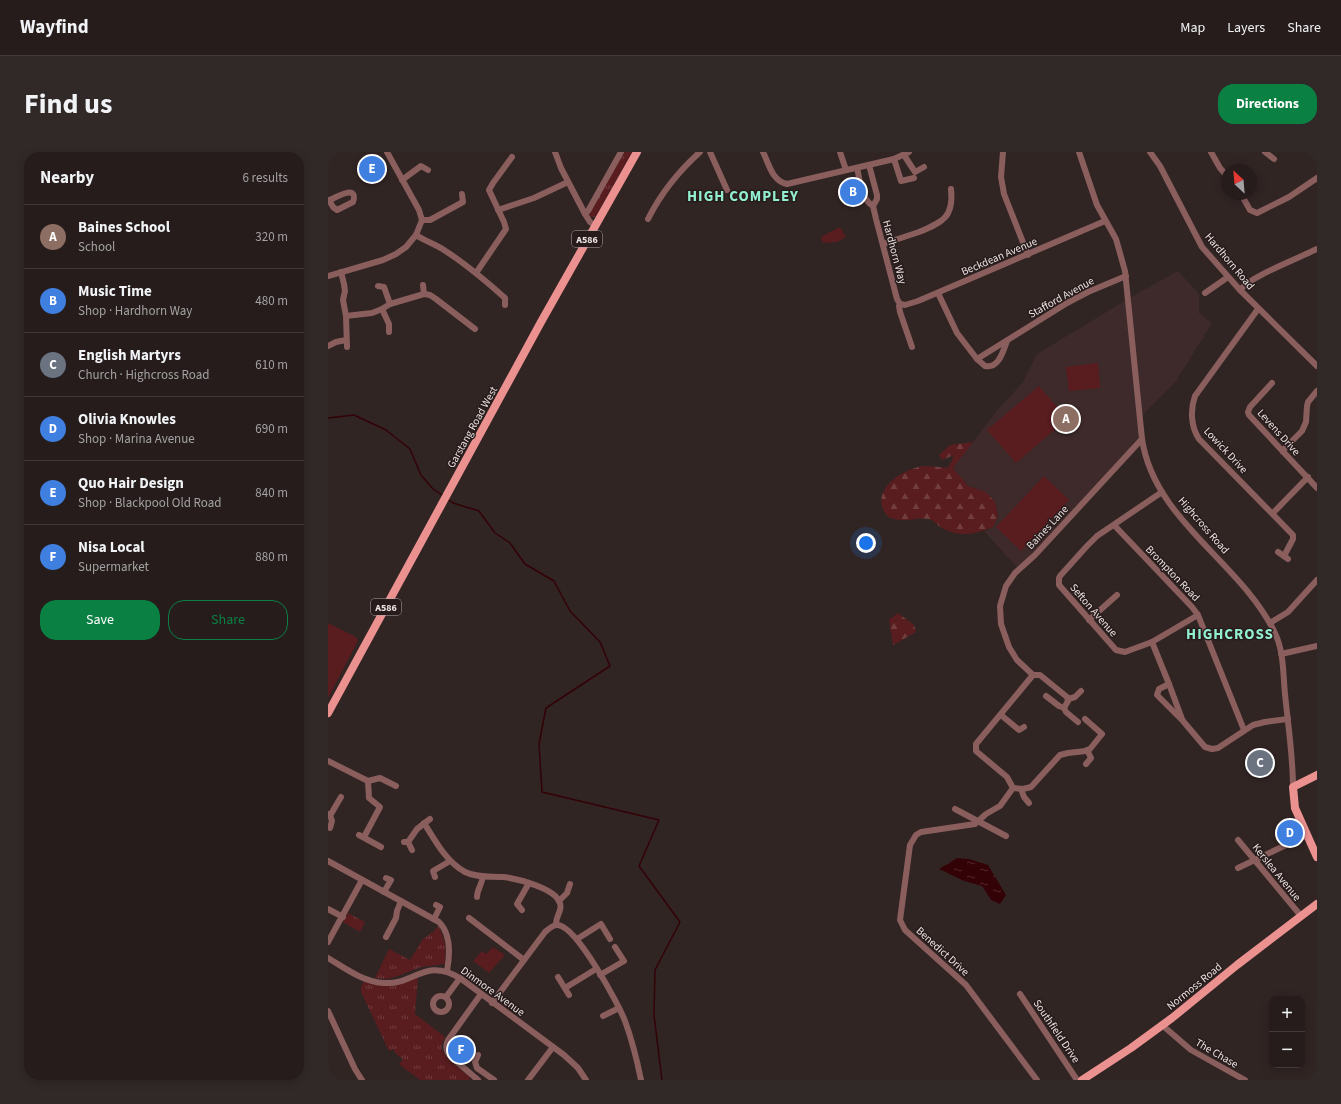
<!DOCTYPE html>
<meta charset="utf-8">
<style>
body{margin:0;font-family:"Source Sans 3",sans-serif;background:#312928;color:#f1f3f6}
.controls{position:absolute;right:12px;bottom:12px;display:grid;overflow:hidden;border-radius:8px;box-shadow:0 2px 10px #0003}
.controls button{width:36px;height:36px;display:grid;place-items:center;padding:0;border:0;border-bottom:1px solid #423a3a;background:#251c1b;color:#f1f3f6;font:20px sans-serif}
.compass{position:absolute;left:893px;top:12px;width:36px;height:36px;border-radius:50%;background:#251c1b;box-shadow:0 2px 10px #0003;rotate:334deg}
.you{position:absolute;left:538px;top:391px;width:14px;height:14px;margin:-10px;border:3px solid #fff;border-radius:50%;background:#1a73e8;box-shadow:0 0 0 6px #1a73e833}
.badge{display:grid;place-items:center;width:26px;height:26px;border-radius:50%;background:#0b8043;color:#fff;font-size:13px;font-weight:700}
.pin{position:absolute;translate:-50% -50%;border:2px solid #fff;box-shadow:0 1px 4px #0006}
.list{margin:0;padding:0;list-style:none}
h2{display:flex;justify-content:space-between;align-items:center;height:52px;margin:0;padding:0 16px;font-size:17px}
h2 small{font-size:13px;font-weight:400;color:#a3a1a3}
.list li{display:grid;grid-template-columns:26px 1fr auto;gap:12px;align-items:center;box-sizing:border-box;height:64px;padding:0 16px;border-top:1px solid #423a3a}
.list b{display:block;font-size:15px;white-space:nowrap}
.list p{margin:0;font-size:13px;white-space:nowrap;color:#a3a1a3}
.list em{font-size:13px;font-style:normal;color:#a3a1a3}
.actions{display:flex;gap:8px;padding:12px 16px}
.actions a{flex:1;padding:9px 0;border:1px solid #0b8043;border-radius:16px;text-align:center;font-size:14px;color:#0b8043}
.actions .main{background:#0b8043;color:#fff}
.map{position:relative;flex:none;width:989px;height:928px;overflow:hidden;border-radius:16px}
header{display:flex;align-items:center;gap:24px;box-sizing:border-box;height:56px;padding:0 20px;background:#251c1b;border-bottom:1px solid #423a3a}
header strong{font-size:19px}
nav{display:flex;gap:22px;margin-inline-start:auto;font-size:14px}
.intro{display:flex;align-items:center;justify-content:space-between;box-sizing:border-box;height:96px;padding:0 24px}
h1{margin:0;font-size:28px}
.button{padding:10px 18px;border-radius:16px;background:#0b8043;color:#fff;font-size:14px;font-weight:700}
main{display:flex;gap:24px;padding:0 24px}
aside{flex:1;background:#251c1b;border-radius:16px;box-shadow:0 2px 10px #0003}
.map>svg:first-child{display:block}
.built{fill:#3e2a2a}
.grass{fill:url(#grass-tufts)}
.forest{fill:url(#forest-firs)}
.park{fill:#591c1f}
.water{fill:url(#water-ripples)}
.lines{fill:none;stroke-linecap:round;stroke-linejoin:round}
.stream{stroke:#330207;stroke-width:1.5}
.minor{stroke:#8a5e5d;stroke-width:6}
.major{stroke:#eb9190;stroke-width:8}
.labels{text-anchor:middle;stroke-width:3;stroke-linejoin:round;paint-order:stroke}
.shield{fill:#271b1b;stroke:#b0a6a6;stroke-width:1}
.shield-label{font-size:10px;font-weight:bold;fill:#ebe2e2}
.street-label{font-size:11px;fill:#ebe2e2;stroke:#271b1b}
.district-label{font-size:15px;font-weight:bold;letter-spacing:1px;fill:#91efd0;stroke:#271b1b}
</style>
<header>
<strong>Wayfind</strong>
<nav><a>Map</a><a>Layers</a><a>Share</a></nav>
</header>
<div class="intro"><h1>Find us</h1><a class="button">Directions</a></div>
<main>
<aside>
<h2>Nearby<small>6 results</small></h2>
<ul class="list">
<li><span class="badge" style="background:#8d6e63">A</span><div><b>Baines School</b><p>School</p></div><em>320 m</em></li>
<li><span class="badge" style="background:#3f7fe0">B</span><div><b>Music Time</b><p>Shop · Hardhorn Way</p></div><em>480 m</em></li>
<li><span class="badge" style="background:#6b7280">C</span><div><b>English Martyrs</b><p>Church · Highcross Road</p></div><em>610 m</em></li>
<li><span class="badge" style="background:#3f7fe0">D</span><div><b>Olivia Knowles</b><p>Shop · Marina Avenue</p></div><em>690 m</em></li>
<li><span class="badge" style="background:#3f7fe0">E</span><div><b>Quo Hair Design</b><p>Shop · Blackpool Old Road</p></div><em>840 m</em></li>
<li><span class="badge" style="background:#3f7fe0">F</span><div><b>Nisa Local</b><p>Supermarket</p></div><em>880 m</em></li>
</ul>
<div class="actions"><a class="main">Save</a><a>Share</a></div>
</aside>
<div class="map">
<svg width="989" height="928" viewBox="0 0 989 928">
<defs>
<pattern id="grass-tufts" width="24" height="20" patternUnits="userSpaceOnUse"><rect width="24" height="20" fill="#591c1f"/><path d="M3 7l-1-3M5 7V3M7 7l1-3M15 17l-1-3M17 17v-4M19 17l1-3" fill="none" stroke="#713d3f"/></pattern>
<pattern id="forest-firs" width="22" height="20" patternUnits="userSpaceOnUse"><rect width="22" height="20" fill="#591c1f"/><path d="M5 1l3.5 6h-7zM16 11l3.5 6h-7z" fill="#713d3f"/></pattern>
<pattern id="water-ripples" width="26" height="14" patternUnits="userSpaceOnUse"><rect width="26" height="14" fill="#330207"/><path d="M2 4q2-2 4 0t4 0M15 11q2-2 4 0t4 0" fill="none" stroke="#51272b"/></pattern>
</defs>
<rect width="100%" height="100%" fill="#312524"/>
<!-- built -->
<path class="built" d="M850,119l21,23v19l13,10 -36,58 -35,35 1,20 -116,124 -9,7 -33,-36 9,-4 5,-11 -3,-14 -9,-10 -18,-6 -15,-18 43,-56 27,-30 14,-28 91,-55z"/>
<!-- grass -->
<g class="grass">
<path d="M295,0h9l-35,62 -2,3h-4l-2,-1 1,-3z"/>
<path d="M20,761l17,9 -5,10 -17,-10z"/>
<path d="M110,774c8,15 8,21 7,38l-24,3 -23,9 -11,3 -12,-1 14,-29 21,11 13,-21 10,-7z"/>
<path d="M90,824l-3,38 30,23c-2,4 -4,8 -3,12 2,9 20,22 27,27l1,4h-50l-21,-16 4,-5 -6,-4 -4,-6 -4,2 -28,-59v-5l3,-6c18,10 36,1 54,-5z"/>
</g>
<!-- forest -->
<g class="forest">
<path d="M645,290l-20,26 15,18 18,6 9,10 3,14 -5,11c-17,7 -34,11 -51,1 -4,-2 -8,-8 -13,-9 -9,-2 -19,2 -28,1 -4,0 -9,-2 -13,-3 -2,-3 -5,-7 -6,-10 -6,-22 25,-40 43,-41 7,0 15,1 22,2l4,-5 3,-8 -12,5 -3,-5 11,-10z"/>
<path d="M570,461l16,12 2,7 -23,13 -4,-25z"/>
</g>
<!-- park -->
<g class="park">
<path d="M512,75l6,10 -9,5 -14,1 -2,-6z"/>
<path d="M770,211l2,25 -31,3 -3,-24z"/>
<path d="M711,234l28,33 -51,44 -29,-33z"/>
<path d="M716,324l25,24 -48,51 -25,-24z"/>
<path d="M0,471l28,14 2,4 -30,57z"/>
<path d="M165,795l12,8 -16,18 -16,-12 9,-10 4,3z"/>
</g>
<!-- water -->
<path class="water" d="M629,706l12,1 19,6 18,30 -6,9 -9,-4 -9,-14 -18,-5 -25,-12z"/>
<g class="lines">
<!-- stream -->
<g class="stream">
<path d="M0,266l26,-3 32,15 24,19 11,26 12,14 9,6"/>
<path d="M119,347l6,4 26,8 16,22 15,10 15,21 29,17 16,30 30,31 10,24 -64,42 -7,36 3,48 117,28 -20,46 41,56 -25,48 -1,45 8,65"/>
</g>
<!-- minor -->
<g class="minor">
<path d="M227,0l6,16 24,46 5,8 5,3"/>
<path d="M382,0l17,38"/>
<path d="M435,0c6,12 9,29 24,32l107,-25 15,-7"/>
<path d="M512,0l6,18"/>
<path d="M675,0l-2,25 3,17 24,61"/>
<path d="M751,0l18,53 19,34 9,32 17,168c12,81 97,122 132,192 10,19 9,43 11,63 3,31 8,62 8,93"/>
<path d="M822,0l10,14 42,81 38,43 77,76"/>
<path d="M883,0l9,16 7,8"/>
<path d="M937,0l9,7"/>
<path d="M576,3l11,17 9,-5"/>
<path d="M566,7l7,22 13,-3"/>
<path d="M541,13l8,30v4l-4,7 3,13 21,80 3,5"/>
<path d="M529,16c3,12 4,31 16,38"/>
<path d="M74,28l19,-14 7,4"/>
<path d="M913,42l9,16 7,3 32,-16 28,-19"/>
<path d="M0,49c6,-3 31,-18 25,1l-16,8 -4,-3 -4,-7"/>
<path d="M170,58l36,-12 34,-16"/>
<path d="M257,62l3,-3 33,-59"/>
<path d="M320,67c13,-26 31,-48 52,-67"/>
<path d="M94,68h8l33,-18 -1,-8"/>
<path d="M88,83c9,6 19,9 28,15 22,14 42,31 61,48v7"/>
<path d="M555,92c12,-4 24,-8 36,-12 24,-10 35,-15 32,-43"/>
<path d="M13,120l3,12 1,7 -2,9 3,16 1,31"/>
<path d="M148,121l30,-44 -2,-7 -15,-32 4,-7 19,-26"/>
<path d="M0,124l55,-16 13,-6 10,-7 10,-12 6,-15 -3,-10 -32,-58"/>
<path d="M95,133l1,9"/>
<path d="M50,134l6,1 6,17"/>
<path d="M912,138c11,-14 59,-32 77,-41"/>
<path d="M610,141l19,40 20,26 90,-56 21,-11 38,-16"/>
<path d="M877,141l23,-16"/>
<path d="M572,152l5,1 13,-4 187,-80"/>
<path d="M572,152l-1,2 1,6 12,35"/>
<path d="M54,157l7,15v8"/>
<path d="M930,157l-63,87c-5,14 -4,31 4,43l94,96v4l-9,17"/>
<path d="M18,164l26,-3 10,-4 8,-5 34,-10 6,1 6,4 39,30"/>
<path d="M0,194l8,-4 10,-2"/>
<path d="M649,207l8,7c14,3 18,-15 22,-25"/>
<path d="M944,231l-22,24 -2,5 1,3 68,73"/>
<path d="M955,300l1,-3 18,-18 4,-9 1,-16 1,-4 9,-11"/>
<path d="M834,340l-65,44 -10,10 -27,30 -1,2v7l57,65 9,2 27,-10 46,-27"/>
<path d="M945,361l35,-36"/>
<path d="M786,373l78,82 6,8 46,115"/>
<path d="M950,400l10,7"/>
<path d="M761,468l28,-25"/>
<path d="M942,471l18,-11 29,-32"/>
<path d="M824,490l17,42 -10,5 -2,6 26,26 22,26 7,2 6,-1 35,-23 12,-3 23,-3"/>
<path d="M953,502l36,-8"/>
<path d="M705,523l-16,-15 -8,-13 -8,-23 -1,-18 6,-20 9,-13 20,-18 107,-116"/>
<path d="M841,532l13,35"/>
<path d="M718,544l13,10 5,2 2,4 12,10"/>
<path d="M740,547l7,-2 6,-6"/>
<path d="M673,563l18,15 5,-3"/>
<path d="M0,609l40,20"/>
<path d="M758,612l5,-6 -4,-8"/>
<path d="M40,629l12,-3 16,8"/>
<path d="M685,636l10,1 8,-2 29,-32 8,-2 18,-2 4,-2 12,-15 -17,-15"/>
<path d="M693,637l3,8 5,6"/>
<path d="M627,657l51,27"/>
<path d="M0,662h3l10,-17"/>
<path d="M2,663l2,6 -2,7"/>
<path d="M96,671c11,17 22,39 41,49 12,6 26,4 39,5 14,2 49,11 55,24 5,9 -4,15 -3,24"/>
<path d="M31,683l22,12"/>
<path d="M36,685l16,-30 -11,-9 -1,-17"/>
<path d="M910,688l63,76"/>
<path d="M76,690h4l9,-13 13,-10"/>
<path d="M80,690l4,8"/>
<path d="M0,709l111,61c12,12 11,33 8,49"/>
<path d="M910,716l69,-33"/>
<path d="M107,725l-2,-6 17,-10"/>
<path d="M56,740l7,-12 -5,-2"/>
<path d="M149,745c0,-8 5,-12 6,-21"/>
<path d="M231,749l8,-8 3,-9"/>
<path d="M0,757l15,8"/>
<path d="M194,758l-5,-6 12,-21"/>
<path d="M141,766l55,42"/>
<path d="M106,767l6,-12 -4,-2"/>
<path d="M58,785l10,-19 1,-7 4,-10"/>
<path d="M249,787l24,-15 9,15"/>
<path d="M0,790l34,-62"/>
<path d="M0,806c17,10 35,24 56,25 31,2 40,-26 76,-5l104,77 14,13 8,12"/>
<path d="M272,823l24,-14 -9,-14"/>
<path d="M230,825l11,18"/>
<path d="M237,836l31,-19"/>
<path d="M692,842l57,86"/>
<circle cx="113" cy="852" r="8"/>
<path d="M118,845l14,-19"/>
<path d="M164,851l53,-71c4,-3 8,-8 13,-7 19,2 60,78 67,96 7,19 12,39 16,59"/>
<path d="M0,859l27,58 7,11"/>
<path d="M275,864l16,-8"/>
<path d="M834,873l29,25 54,30"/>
<path d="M150,903l-3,7 2,6 17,12"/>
<path d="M150,928l-28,-24c-4,-5 -5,-10 -2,-16l33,-46"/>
<path d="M200,928l25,-33"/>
<path d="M709,928l-71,-95 -61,-55 -5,-10 10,-75 6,-10 5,-3 54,-8 11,-10 14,-8 13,-18 -6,-11 -31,-26v-7l57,-69h7l27,22 1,4 -4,7"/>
</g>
<!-- major -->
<g class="major">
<path d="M0,561l213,-391 96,-170"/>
<path d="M989,623l-24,12 2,21 22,49"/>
<path d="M754,928l49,-32 41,-30 65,-53 80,-61"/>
</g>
</g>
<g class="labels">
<!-- shield labels -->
<g class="shield">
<rect x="244" y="79" width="30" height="16" rx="3"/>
<rect x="43" y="447" width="30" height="16" rx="3"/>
</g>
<g class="shield-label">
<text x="259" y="91">A586</text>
<text x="58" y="459">A586</text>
</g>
<!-- street labels -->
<g class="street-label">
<text transform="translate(567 100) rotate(75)" y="4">Hardhorn Way</text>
<text transform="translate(671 104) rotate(-23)" y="4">Beckdean Avenue</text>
<text transform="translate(902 109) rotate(50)" y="4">Hardhorn Road</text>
<text transform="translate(733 145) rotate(-29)" y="4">Stafford Avenue</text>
<text transform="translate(144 275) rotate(-61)" y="4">Garstang Road West</text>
<text transform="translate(951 280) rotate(48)" y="4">Levens Drive</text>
<text transform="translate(898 298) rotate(47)" y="4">Lowick Drive</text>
<text transform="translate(876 373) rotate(49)" y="4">Highcross Road</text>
<text transform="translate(719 375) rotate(-47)" y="4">Baines Lane</text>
<text transform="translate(845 421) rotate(46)" y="4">Brompton Road</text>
<text transform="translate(766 458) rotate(49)" y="4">Sefton Avenue</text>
<text transform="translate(949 720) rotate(51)" y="4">Kerslea Avenue</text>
<text transform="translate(615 799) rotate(42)" y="4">Benedict Drive</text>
<text transform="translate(866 834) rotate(-39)" y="4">Normoss Road</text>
<text transform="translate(165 839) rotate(36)" y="4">Dinmore Avenue</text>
<text transform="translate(729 879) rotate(56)" y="4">Southfield Drive</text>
<text transform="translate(889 901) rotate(30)" y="4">The Chase</text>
</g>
<!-- district labels -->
<g class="district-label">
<text x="415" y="49">HIGH COMPLEY</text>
<text x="902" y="487">HIGHCROSS</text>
</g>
</g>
</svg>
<div class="controls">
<button>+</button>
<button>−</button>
</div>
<svg class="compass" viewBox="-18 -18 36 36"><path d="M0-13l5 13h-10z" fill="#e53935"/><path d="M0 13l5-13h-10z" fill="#a3a1a3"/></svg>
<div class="you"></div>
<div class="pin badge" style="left:738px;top:267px;background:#8d6e63">A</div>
<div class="pin badge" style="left:525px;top:40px;background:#3f7fe0">B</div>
<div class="pin badge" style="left:932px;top:611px;background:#6b7280">C</div>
<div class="pin badge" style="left:962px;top:681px;background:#3f7fe0">D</div>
<div class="pin badge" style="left:44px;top:17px;background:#3f7fe0">E</div>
<div class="pin badge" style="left:133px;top:898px;background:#3f7fe0">F</div>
</div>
</main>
